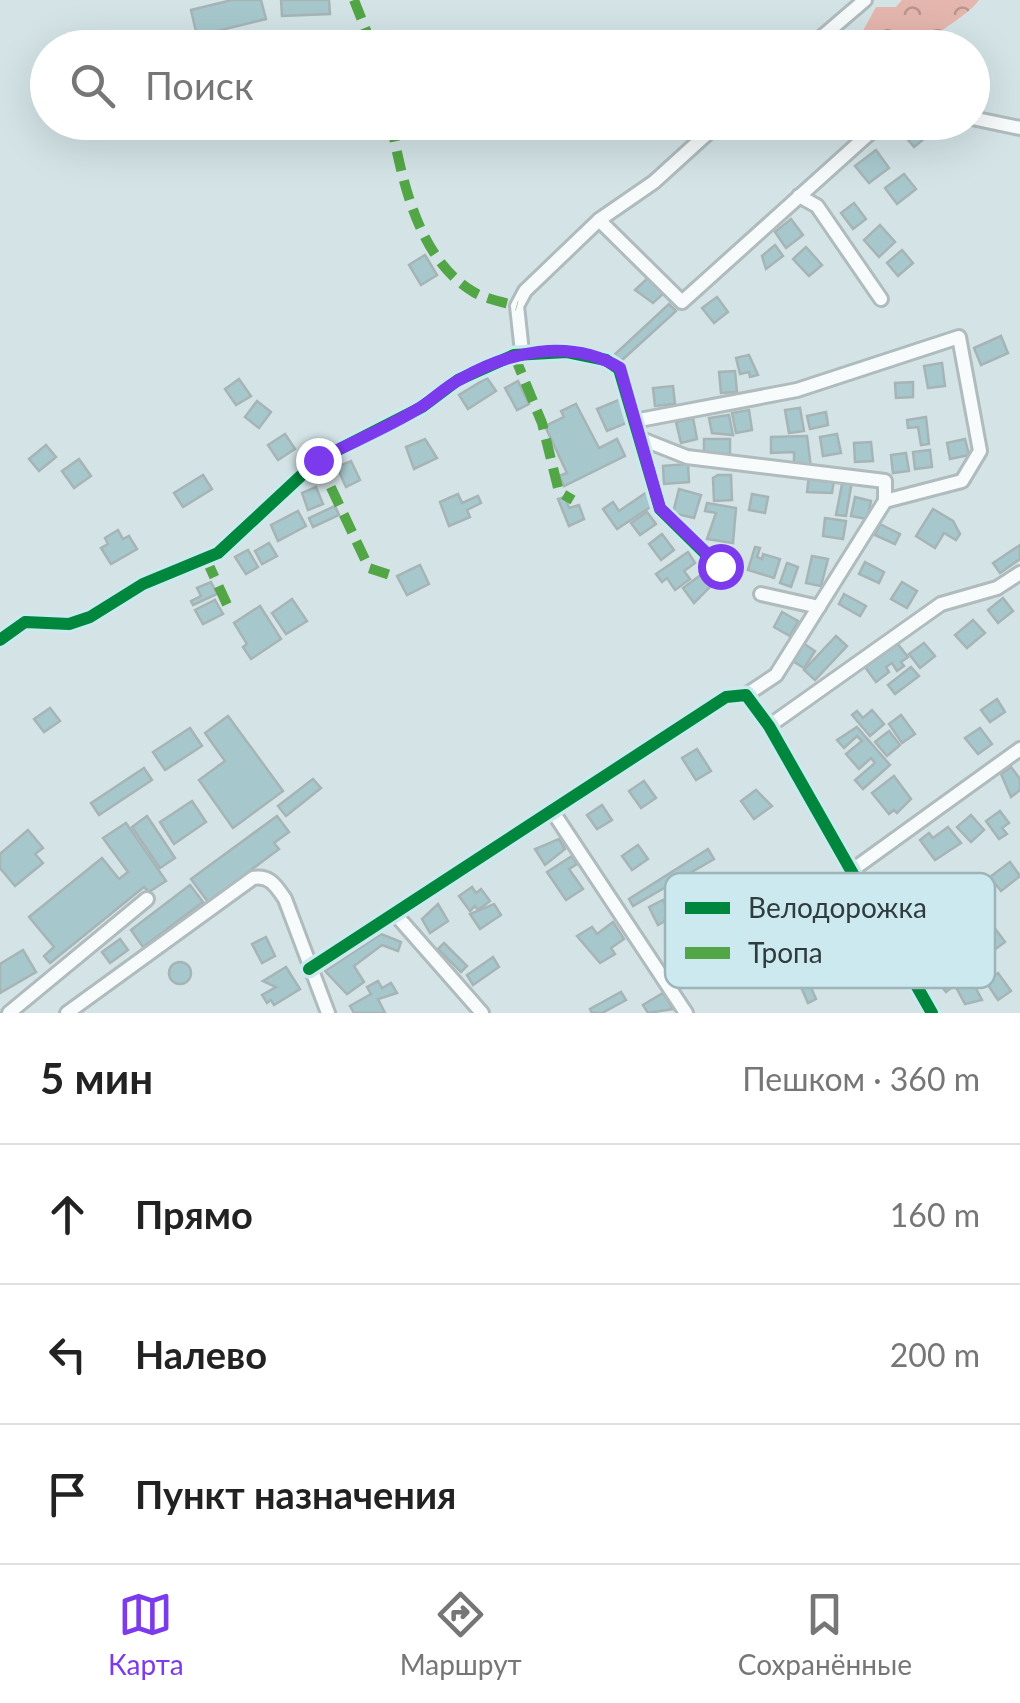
<!DOCTYPE html>
<html lang="ru">
<meta charset="utf-8">
<style>
body{margin:0;font-family:Lato,sans-serif;background:#f2f2f2;color:#222}
.stop{position:absolute;width:30px;height:30px;margin:-22px;border:8px solid #7c3aed;border-radius:50%;background:#fff}
.stop.end{background:#7c3aed;border-color:#fff;box-shadow:0 2px 10px #0008}
.list{margin:0;padding:0;list-style:none}
h2{display:flex;justify-content:space-between;align-items:center;height:130px;margin:0;padding:0 40px;font-size:42px}
h2 small{font-size:32px;font-weight:400;color:#767676}
.list li{display:grid;grid-template-columns:65px 1fr auto;gap:30px;align-items:center;box-sizing:border-box;height:140px;padding:0 40px;border-top:2px solid #e0e0e0}
.list b{display:block;font-size:38px;white-space:nowrap}
.list em{font-size:32px;font-style:normal;color:#767676}
.icon{flex:none;width:55px;height:55px;fill:none;stroke:currentColor;stroke-width:2;stroke-linecap:round;stroke-linejoin:round}
.map{position:relative;flex:none;width:1020px;height:1013px;overflow:hidden}
.search{position:absolute;background:#fff;box-shadow:0 10px 40px #0002;left:30px;right:30px;top:30px;height:110px;display:flex;align-items:center;gap:25px;box-sizing:border-box;padding:0 35px;border-radius:55px;color:#767676;font-size:38px}
.sheet{height:550px;background:#fff}
nav{display:flex;justify-content:space-around;align-items:center;box-sizing:border-box;height:140px;border-top:2px solid #e0e0e0;background:#fff;font-size:28px;color:#767676}
nav a{display:grid;justify-items:center;gap:5px}
nav .on{color:#7c3aed}
.map>svg:first-child{display:block}
.forest{fill:url(#forest-crowns)}
.building{fill:#a6c8cd;stroke:#a7b4b6;stroke-width:2.5}
.lines{fill:none;stroke-linecap:round;stroke-linejoin:round}
.minor-casing{stroke:#afbbbd;stroke-width:18}
.minor{stroke:#f8fbfb;stroke-width:12}
.quiet{stroke:#52a646;stroke-width:10;stroke-dasharray:20 10;stroke-linecap:butt}
.cycleway-casing{stroke:#cbe9ee;stroke-width:19}
.cycleway{stroke:#00873e;stroke-width:12}
.route{stroke:#7c3aed;stroke-width:12}
.key{fill:#cbe9ee;stroke:#9cb5b9;stroke-width:2.5}
.key-label{font-size:28px;fill:#2f3b3d}
</style>
<div class="map">
<svg width="1020" height="1013" viewBox="0 0 1020 1013">
<defs>
<pattern id="forest-crowns" width="20" height="18" patternUnits="userSpaceOnUse" patternTransform="scale(2.5)"><rect width="20" height="18" fill="#e4b6ae"/><path d="M2 6a3 3 0 1 1 6 0M12 15a3 3 0 1 1 6 0" fill="none" stroke="#b9958f"/></pattern>
</defs>
<rect width="100%" height="100%" fill="#d3e3e6"/>
<!-- forest -->
<path class="forest" d="M902,0h77c-15,20 -39,26 -52,47h-73l22,-40h20z"/>
<!-- building -->
<g class="building">
<path d="M232,0h29l5,19 -69,17 -6,-26z"/>
<path d="M281,0h48l1,14 -48,2z"/>
<path d="M910,122h11l9,12 -16,13 -14,-17z"/>
<path d="M876,150l13,18 -20,15 -14,-17z"/>
<path d="M904,174l12,15 -19,15 -12,-16z"/>
<path d="M854,203l12,16 -13,10 -12,-16z"/>
<path d="M791,219l12,16 -17,13 -11,-16z"/>
<path d="M880,225l15,17 -16,15 -15,-17z"/>
<path d="M775,245l8,11 -17,13 -4,-13z"/>
<path d="M806,247l16,18 -13,11 -16,-17z"/>
<path d="M902,250l11,13 -15,13 -11,-13z"/>
<path d="M425,255l12,20 -16,10 -12,-20z"/>
<path d="M649,277l15,16 -11,10 -18,-13z"/>
<path d="M717,297l11,15 -14,11 -12,-15z"/>
<path d="M669,304l7,7 -55,50 -10,-3z"/>
<path d="M1001,336l7,17 -27,12 -7,-17z"/>
<path d="M749,355l9,20 -8,2 -1,-5 -9,2 -4,-16z"/>
<path d="M942,363l3,23 -17,2 -4,-22z"/>
<path d="M735,371l2,21 -16,1 -2,-21z"/>
<path d="M487,378l9,13 -28,18 -9,-14z"/>
<path d="M239,379l12,17 -15,9 -11,-16z"/>
<path d="M518,381l11,23 -12,6 -12,-22z"/>
<path d="M913,382v15l-17,1 -1,-15z"/>
<path d="M673,386l2,18 -20,2 -2,-18z"/>
<path d="M621,399l10,22 -24,10 -10,-22z"/>
<path d="M257,401l14,11 -12,16 -14,-11z"/>
<path d="M576,404l23,44 18,-9 8,17 -61,30 -5,-10 8,-3 -22,-47 19,-9 -3,-6z"/>
<path d="M800,408l4,23 -15,2 -4,-23z"/>
<path d="M749,410l3,20 -16,3 -4,-20z"/>
<path d="M826,412l2,13 -18,4 -3,-13z"/>
<path d="M729,415l4,20 -21,-2 -3,-15z"/>
<path d="M926,417l3,27 -8,1 -3,-18 -10,1 -1,-8z"/>
<path d="M693,418l4,21 -16,4 -5,-21z"/>
<path d="M285,434l10,15 -17,11 -10,-15z"/>
<path d="M837,434l4,19 -18,3 -3,-19z"/>
<path d="M807,436l4,32h-17v-16l-23,1v-16z"/>
<path d="M425,439l12,19 -23,11 -8,-22z"/>
<rect x="704" y="439" width="26" height="15"/>
<path d="M965,439l4,16 -19,4 -3,-16z"/>
<path d="M871,442l2,19 -18,1 -1,-19z"/>
<path d="M46,445l10,12 -17,14 -10,-12z"/>
<path d="M930,450l2,17 -17,2 -2,-17z"/>
<path d="M906,453l3,18 -16,2 -2,-18z"/>
<path d="M79,459l12,17 -17,12 -12,-17z"/>
<path d="M351,461l9,19 -14,7 -9,-20z"/>
<path d="M688,464l1,18 -25,2 -1,-18z"/>
<path d="M203,475l9,14 -29,18 -9,-14z"/>
<path d="M718,475h13l1,25 -18,1 -1,-23z"/>
<path d="M809,476l25,4 -2,13 -25,-1z"/>
<path d="M843,479l9,2 -6,35 -10,-1z"/>
<path d="M316,487l7,17 -15,6 -6,-17z"/>
<path d="M679,489l22,6 -7,23 -21,-5z"/>
<path d="M647,492l8,12 -38,25 -14,-20 10,-7 6,9z"/>
<path d="M458,494l4,9 16,-7 3,7 -14,7 3,7 -21,9 -9,-24z"/>
<path d="M752,494l16,3 -3,16 -16,-3z"/>
<path d="M565,497l4,11 10,-3 5,14 -15,7 -11,-27z"/>
<path d="M855,497l16,4 -4,18 -16,-3z"/>
<path d="M707,503l29,5 -3,35 -26,-4 9,-26 -11,-2z"/>
<path d="M335,506l4,9 -26,12 -4,-9z"/>
<path d="M933,509l20,12 7,13 -4,6 -12,-7 -9,15 -19,-12z"/>
<path d="M298,511l8,15 -28,15 -7,-16z"/>
<path d="M647,512l9,12 -16,11 -9,-12z"/>
<path d="M825,518l21,3 -3,18 -20,-3z"/>
<path d="M880,524l20,10 -5,10 -20,-9z"/>
<path d="M118,530l5,9 6,-3 8,13 -26,15 -10,-16 7,-4 -3,-6z"/>
<path d="M662,534l12,16 -13,10 -12,-16z"/>
<path d="M269,543l8,13 -15,8 -7,-13z"/>
<path d="M1020,545v14l-20,14 -7,-10z"/>
<path d="M755,547l5,1 -3,9 5,2 1,-5 17,5 -6,19 -26,-8z"/>
<path d="M248,550l10,17 -12,7 -11,-17z"/>
<path d="M688,552l7,11 -11,8 6,8 -15,11 -8,-12 -5,4 -6,-8z"/>
<path d="M812,556l16,3 -7,27 -15,-3z"/>
<path d="M865,562l19,10 -5,11 -20,-9z"/>
<path d="M787,563l11,4 -7,20 -11,-4z"/>
<path d="M420,565l9,19 -22,11 -10,-19z"/>
<path d="M713,566l8,10 -27,27 -11,-15z"/>
<path d="M211,582l6,12 -24,11 -2,-4 10,-5 -4,-8z"/>
<path d="M902,582l15,9 -10,17 -16,-9z"/>
<path d="M844,594l22,12 -6,10 -21,-12z"/>
<path d="M1003,598l10,13 -15,12 -10,-13z"/>
<path d="M292,599l15,22 -21,13 -14,-21z"/>
<path d="M215,600l8,14 -20,10 -8,-14z"/>
<path d="M260,606l21,33 -30,20 -8,-12 4,-3 -13,-21z"/>
<path d="M782,612l16,9 -8,15 -16,-9z"/>
<path d="M973,620l12,13 -18,15 -12,-13z"/>
<path d="M836,636l11,10 -32,34 -11,-10z"/>
<path d="M803,643l12,8 -11,17 -13,-8z"/>
<path d="M897,643l11,14 -7,5 3,4 -7,5 -5,-8 -6,4 3,5 -13,10 -11,-15z"/>
<path d="M924,643l11,13 -15,12 -11,-14z"/>
<path d="M911,667l8,9 -24,18 -7,-9z"/>
<path d="M997,699l8,13 -15,10 -9,-12z"/>
<path d="M50,708l10,13 -16,11 -10,-13z"/>
<path d="M872,710l12,14 -14,12 -18,-21 5,-4 6,7z"/>
<path d="M901,715l14,19 -13,9 -13,-19z"/>
<path d="M228,716l55,75 -50,37 -34,-48 26,-19 -20,-28z"/>
<path d="M857,727l33,38 -27,24 -8,-9 20,-17 -4,-5 -12,11 -13,-15 16,-13 -5,-5 -13,12 -7,-8z"/>
<path d="M190,728l12,18 -37,24 -12,-18z"/>
<path d="M980,728l12,16 -14,10 -13,-16z"/>
<path d="M889,731l11,14 -13,11 -12,-14z"/>
<path d="M697,749l14,22 -15,9 -14,-22z"/>
<path d="M1011,767l9,12v11l-9,7 -10,-23z"/>
<path d="M144,768l8,12 -53,35 -8,-12z"/>
<path d="M894,776l17,23 -14,14 -3,-3 -5,4 -17,-21z"/>
<path d="M313,779l8,9 -35,28 -8,-10z"/>
<path d="M644,781l12,17 -15,10 -12,-17z"/>
<path d="M756,790l16,16 -18,13 -13,-18z"/>
<path d="M192,801l14,21 -32,22 -14,-22z"/>
<path d="M602,805l10,15 -15,9 -10,-14z"/>
<path d="M1000,811l9,12 -7,5 5,6 -8,5 -13,-18z"/>
<path d="M971,815l13,15 -13,12 -14,-15z"/>
<path d="M147,816l28,42 -15,10 -28,-41z"/>
<path d="M277,816l12,16 -15,11 5,6 -71,53 -17,-23z"/>
<path d="M126,823l40,58 -17,11 -5,-5 -94,76 -6,-7 10,-9 -25,-30 73,-59 17,21 9,-7 -25,-34z"/>
<path d="M948,827l13,16 -26,17 -15,-20 9,-7 4,5z"/>
<path d="M28,830l15,18 -8,6 8,9 -28,23 -15,-18v-14z"/>
<path d="M559,839l6,10 -20,16 -10,-16z"/>
<path d="M638,845l10,14 -16,11 -10,-14z"/>
<path d="M708,849l6,10 -81,47 -4,-7z"/>
<path d="M572,856l5,8 -8,5 14,20 -17,11 -19,-28z"/>
<path d="M1010,862l10,14 -19,15 -11,-14z"/>
<path d="M190,885l13,17 -60,45 -12,-17z"/>
<path d="M472,887l4,6 5,-4 9,12 -12,9 -3,-4 -5,5 -11,-15z"/>
<path d="M663,900l9,17 -14,8 -9,-18z"/>
<path d="M438,904l10,17 -18,12 -8,-14z"/>
<path d="M494,904l7,11 -21,14 -10,-15z"/>
<path d="M613,922l11,17 -13,9 4,6 -15,9 -23,-27 15,-9 5,7z"/>
<path d="M994,927l11,15 -37,27 -7,-9 18,-13 -4,-6z"/>
<path d="M381,934l20,8 -3,9 -16,-6 -28,21 10,16 -17,12 -22,-23z"/>
<path d="M266,937l9,19 -13,7 -10,-19z"/>
<path d="M120,939l8,11 -18,13 -8,-11z"/>
<path d="M444,943l23,23 -6,6 -23,-23z"/>
<path d="M23,950l13,22 -36,21v-29z"/>
<path d="M493,957l6,10 -26,18 -6,-10z"/>
<circle cx="180" cy="973" r="11"/>
<path d="M812,965l2,5 -9,4 11,25 -8,4 -13,-30z"/>
<path d="M286,967l14,22 -26,16 -3,-5 -4,3 -5,-8 14,-8 -13,-6z"/>
<path d="M957,968l7,10 -18,14 -8,-10z"/>
<path d="M998,973l13,18 -13,9 -12,-18z"/>
<path d="M378,981l4,7 9,-5 6,10 -19,6 7,14h-31l-4,-7 21,-12 -4,-7z"/>
<path d="M972,981l10,19 -17,4 -8,-15z"/>
<path d="M621,992l5,8 -24,13h-10l-2,-4z"/>
<path d="M663,993l10,16 -25,4 -5,-8z"/>
</g>
<g class="lines">
<defs>
<g id="minor">
<path d="M809,48l56,-48"/>
<path d="M972,118l48,10"/>
<path d="M799,196l18,10 64,93"/>
<path d="M599,220l83,82 200,-180"/>
<path d="M522,352l-5,-46 8,-15 74,-71 55,-38 66,-60"/>
<path d="M634,421l163,-31 162,-53 21,114 -18,30 -77,20"/>
<path d="M639,438l48,19 198,24v20l-109,174 -30,20"/>
<path d="M761,594l58,13"/>
<path d="M0,640l25,-18 44,2 21,-7 53,-33 75,-31 100,-93 104,-53 36,-27 56,-25 53,-3 39,8 13,9 41,140 68,67"/>
<path d="M769,726l172,-122 56,-16 23,-15"/>
<path d="M553,812l133,201"/>
<path d="M851,871l169,-122"/>
<path d="M396,915l86,98"/>
<path d="M309,969l417,-272 20,-2 23,31 163,287"/>
<path d="M9,1013l138,-114"/>
<path d="M67,1013l186,-135c17,-3 23,8 32,21l43,114"/>
</g>
</defs>
<!-- minor casing -->
<use href="#minor" class="minor-casing"/>
<!-- minor -->
<use href="#minor" class="minor"/>
<!-- quiet -->
<g class="quiet">
<path d="M354,0l19,48"/>
<path d="M391,122c11,58 27,136 81,169 12,8 31,11 45,15"/>
<path d="M514,355l28,68 17,69 14,8"/>
<path d="M318,460l51,108 21,7"/>
<path d="M206,559l24,52"/>
</g>
<defs>
<g id="cycleway">
<path d="M0,640l25,-18 44,2 21,-7 53,-33 75,-31 100,-93 104,-53 36,-27 56,-25 53,-3 39,8 13,9 41,140 68,67"/>
<path d="M309,969l417,-272 20,-2 23,31 163,287"/>
</g>
</defs>
<!-- cycleway casing -->
<use href="#cycleway" class="cycleway-casing"/>
<!-- cycleway -->
<use href="#cycleway" class="cycleway"/>
</g>
<g class="lines">
<!-- route -->
<path class="route" d="M318,460c34,-18 71,-33 103,-53 13,-8 24,-20 38,-27 48,-28 110,-43 161,-12l40,140 60,58"/>
</g>
<!-- legend -->
<rect x="665" y="873" width="330" height="115" rx="15" class="key"/>
<rect x="685" y="902" width="45" height="12" fill="#00873e"/>
<rect x="685" y="947" width="45" height="12" fill="#52a646"/>
<g class="key-label">
<text x="748" y="918">Велодорожка</text>
<text x="748" y="963">Тропа</text>
</g>
</svg>
<div class="stop" style="left:720px;top:566px"></div>
<div class="stop end" style="left:318px;top:460px"></div>
<div class="search"><svg class="icon" aria-label="search" viewBox="0 0 24 24"><circle cx="10" cy="10" r="6"/><path d="M15 15l6 6"/></svg>Поиск</div>
</div>
<section class="sheet">
<h2>5 мин<small>Пешком · 360 m</small></h2>
<ul class="list">
<li><svg class="icon" aria-label="ahead" viewBox="0 0 24 24"><path d="M12 20V5M6 11l6-6 6 6"/></svg><div><b>Прямо</b></div><em>160 m</em></li>
<li><svg class="icon" aria-label="left" viewBox="0 0 24 24"><path d="M17 20v-9H6M10 6l-5 5 5 5"/></svg><div><b>Налево</b></div><em>200 m</em></li>
<li><svg class="icon" aria-label="arrive" viewBox="0 0 24 24"><path d="M6 21V4h12l-3 4 3 4H6"/></svg><div><b>Пункт назначения</b></div></li>
</ul>
</section>
<nav>
<a class="on"><svg class="icon" aria-label="map" viewBox="0 0 24 24"><path d="M3 6l6-2 6 2 6-2v14l-6 2-6-2-6 2zM9 4v14M15 6v14"/></svg>Карта</a>
<a><svg class="icon" aria-label="directions" viewBox="0 0 24 24"><path d="M12 3l9 9-9 9-9-9zM9 14v-3h6M13 9l2 2-2 2"/></svg>Маршрут</a>
<a><svg class="icon" aria-label="saved" viewBox="0 0 24 24"><path d="M7 4h10v16l-5-4-5 4z"/></svg>Сохранённые</a>
</nav>
